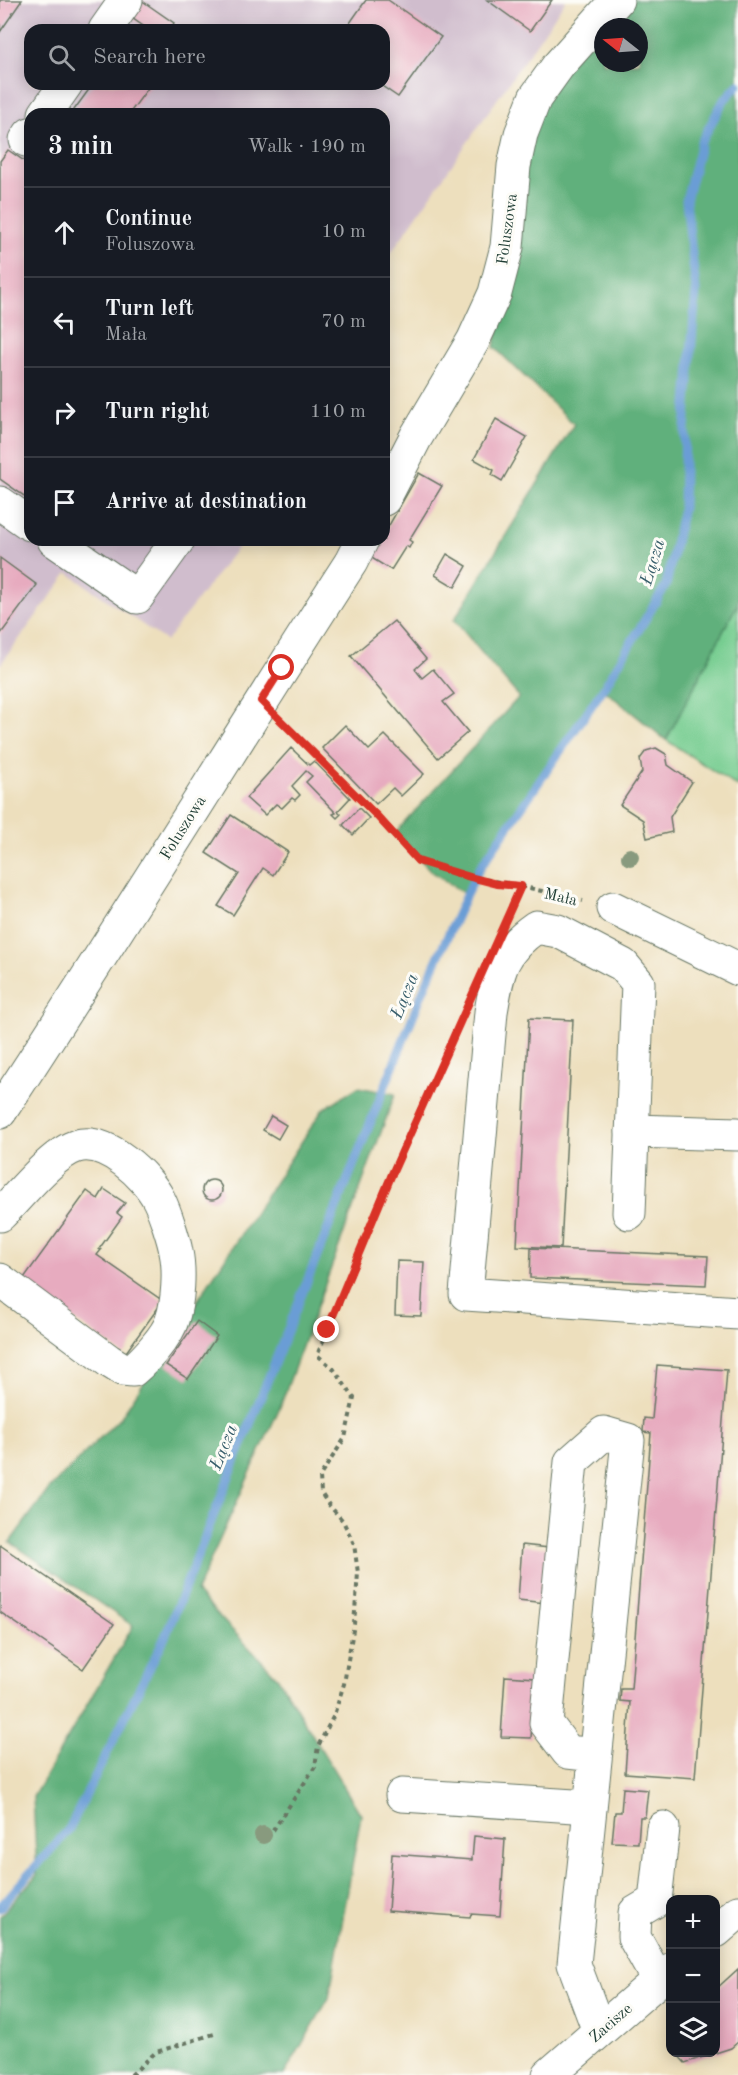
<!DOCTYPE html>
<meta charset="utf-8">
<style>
body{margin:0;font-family:"Old Standard TT",serif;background:#242831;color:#f1f3f6}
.controls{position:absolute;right:18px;bottom:18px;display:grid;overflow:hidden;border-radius:12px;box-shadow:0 3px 15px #0003}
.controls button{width:54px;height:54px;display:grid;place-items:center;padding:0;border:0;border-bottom:2px solid #363941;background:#171b24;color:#f1f3f6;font:30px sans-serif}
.compass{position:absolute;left:594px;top:18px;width:54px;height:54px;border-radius:50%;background:#171b24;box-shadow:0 3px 15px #0003;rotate:287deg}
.stop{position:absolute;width:18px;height:18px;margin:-14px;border:4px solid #d93025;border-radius:50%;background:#fff}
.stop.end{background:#d93025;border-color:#fff;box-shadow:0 2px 6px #0008}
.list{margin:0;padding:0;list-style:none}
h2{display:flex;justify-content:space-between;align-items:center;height:78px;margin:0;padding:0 24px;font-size:26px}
h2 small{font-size:20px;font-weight:400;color:#9ea1a6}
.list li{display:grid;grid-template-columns:39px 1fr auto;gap:18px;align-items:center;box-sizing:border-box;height:90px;padding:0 24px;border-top:2px solid #363941}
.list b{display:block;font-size:22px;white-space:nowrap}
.list p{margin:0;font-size:20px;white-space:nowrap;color:#9ea1a6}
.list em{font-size:20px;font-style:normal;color:#9ea1a6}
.icon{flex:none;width:33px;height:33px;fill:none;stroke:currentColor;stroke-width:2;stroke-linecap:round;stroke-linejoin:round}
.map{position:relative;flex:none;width:738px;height:2075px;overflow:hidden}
.search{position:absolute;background:#171b24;box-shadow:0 3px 15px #0003;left:24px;top:24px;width:366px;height:66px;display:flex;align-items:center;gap:15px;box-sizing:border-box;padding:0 21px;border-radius:18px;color:#9ea1a6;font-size:22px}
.panel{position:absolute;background:#171b24;box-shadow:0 3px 15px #0003;left:24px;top:108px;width:366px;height:438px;border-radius:18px}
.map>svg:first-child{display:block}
.industrial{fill:#d0bdcd;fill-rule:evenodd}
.green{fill:#77cd91;stroke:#4b8562;stroke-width:1.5}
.forest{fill:#61b07b;stroke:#407658;stroke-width:1.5;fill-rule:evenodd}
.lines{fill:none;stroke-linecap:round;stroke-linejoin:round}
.stream{stroke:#6a9dd5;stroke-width:9}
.building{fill:#e7abbf}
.minor-casing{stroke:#677664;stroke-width:35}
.path{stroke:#677664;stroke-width:4;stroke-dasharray:4.5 4.5;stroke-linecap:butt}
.minor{stroke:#fff;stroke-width:33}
.tree{fill:#889a7e}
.route{stroke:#d93025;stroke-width:8}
.labels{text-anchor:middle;stroke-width:6;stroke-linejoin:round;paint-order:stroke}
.street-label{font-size:16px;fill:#1f3d34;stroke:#fdfcf7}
.water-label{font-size:18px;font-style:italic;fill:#395f6c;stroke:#fdfcf7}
</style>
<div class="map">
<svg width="738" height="2075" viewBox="0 0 738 2075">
<rect width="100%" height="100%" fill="#fdfcf7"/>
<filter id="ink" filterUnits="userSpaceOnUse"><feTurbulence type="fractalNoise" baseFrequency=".0167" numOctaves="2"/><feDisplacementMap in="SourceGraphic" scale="12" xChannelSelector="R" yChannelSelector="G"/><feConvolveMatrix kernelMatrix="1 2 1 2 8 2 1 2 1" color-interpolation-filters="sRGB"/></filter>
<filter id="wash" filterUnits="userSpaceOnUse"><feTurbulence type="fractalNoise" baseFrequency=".008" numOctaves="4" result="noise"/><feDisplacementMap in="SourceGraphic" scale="24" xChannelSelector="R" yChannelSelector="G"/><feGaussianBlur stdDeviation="1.35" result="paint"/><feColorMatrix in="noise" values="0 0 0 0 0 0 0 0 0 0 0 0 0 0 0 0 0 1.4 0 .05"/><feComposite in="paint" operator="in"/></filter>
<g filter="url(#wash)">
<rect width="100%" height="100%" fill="#eddfbd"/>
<!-- industrial -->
<path class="industrial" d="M0,0h566l-182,263v-149h-354v426h213l-77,101 -98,-68 -68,92zM30,30h354v54h-354z"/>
<!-- green -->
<path class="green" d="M738,603v184l-72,-47z"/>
<!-- forest -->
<g class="forest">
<path d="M625,0h113v603l-72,137 -63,-51 -137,206 -35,-24 -36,-38 124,-136 -65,-77 120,-196 -80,-77 22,-89 -1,-81 15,-50 36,-60zM603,27h36v36h-36z"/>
<path d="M358,1087l37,7 -115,313 -84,185 82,86 83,137 -32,183 -45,77h-284v-159l37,-41 -4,-78 100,-171 -123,-84 39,-53 72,-72 202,-308z"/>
</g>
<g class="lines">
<!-- stream -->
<path class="stream" d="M0,1907l69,-78 96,-192 258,-646 43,-96 13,-26 124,-180 63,-104 17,-77 2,-79 11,-138 -10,-91 15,-58 23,-42 14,-15"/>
</g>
<g id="blocks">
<!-- building -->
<g class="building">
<path d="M0,0h22l-22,32z"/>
<path d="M141,0l33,23 -4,7h-21l-20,-14z"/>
<path d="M366,0h22l53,37 -43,60 -19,-13h5v-54h-39z"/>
<path d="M487,0h65l-22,31z"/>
<path d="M93,84h58l-22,30h-58z"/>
<path d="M8,150l22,15v335l-30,-21v-318z"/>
<path d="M496,419l31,18 -25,44 -10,-6 2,-5 -20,-11z"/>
<path d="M419,473l23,13 -33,54 3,2 -3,6 -3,-2 -15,24 -21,-13 10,-17h4v-6z"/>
<path d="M447,554l20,12 -12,21 -20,-12z"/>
<path d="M0,558l37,27 -37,50z"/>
<path d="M394,621l32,38 -11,10 7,9 11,-9 21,25 -11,8 25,30 -30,26 -87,-102z"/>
<path d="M345,725l24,25 16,-15 39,39 -23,22 -8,-8 -17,16 -54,-56z"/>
<path d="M291,748l18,17 5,-4 36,37 -12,13 3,3 -4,4 -4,-4 3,-1 -30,-31 6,-6 -6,-5 -14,15 8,9 -5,5 -3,-2 -10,10 -6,-4 -11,11 -19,-17z"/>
<path d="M656,748l10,6 2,11 24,17 -22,35 2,15 -25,6 -4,-18 -23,-15 22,-33 -2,-13 6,-8z"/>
<path d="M359,808l10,10 -16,17 -10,-10z"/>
<path d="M231,815l57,37 -15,23 -10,-7 -30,47 -15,-9 21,-32 -33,-21z"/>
<path d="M529,1018l44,2 -12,228 -44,-2z"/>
<path d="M271,1116l15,9 -8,14 -15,-9z"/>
<circle cx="212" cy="1190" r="10"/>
<path d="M104,1189l21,14 -8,10 5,4 -23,32 2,1 -4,5 66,46 -39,54 -103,-73 66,-91 11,8z"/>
<path d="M531,1248l177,8 -2,29 -176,-7z"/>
<path d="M397,1261l27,1 -3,54 -26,-1z"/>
<path d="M197,1321l20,15 -29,43 -22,-14z"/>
<path d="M657,1365l70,5 -32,408 -70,-5 5,-71 -10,-1 1,-12h10l20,-256 -8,-1 1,-14 8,1z"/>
<path d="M0,1545l114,79 -31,45 -83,-57z"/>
<path d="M522,1545l27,3 -3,55 -28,-3z"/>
<path d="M505,1676l30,2 -4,60 -30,-1z"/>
<path d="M623,1788l25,2 -3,27h-5l-2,26 -26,-1 3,-30h6z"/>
<path d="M474,1836l31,3 -5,77 -29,-2 -1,3 -82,-6 4,-57 80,6z"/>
<path d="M738,1969v73l-7,6 -46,15 -10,-11h41v-63z"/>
</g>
</g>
</g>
<g filter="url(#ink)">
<use href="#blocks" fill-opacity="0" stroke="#677664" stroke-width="1.5"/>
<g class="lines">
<defs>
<g id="minor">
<path d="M105,30l21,-30"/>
<path d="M45,114l21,-30"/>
<path d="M26,140l4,-6"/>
<path d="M384,499l32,-62 57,-96 22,-48 12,-46 7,-81 7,-32 14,-36 23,-32 59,-66"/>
<path d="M0,503l30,21"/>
<path d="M54,540l83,57 41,-57"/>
<path d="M613,908l125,61"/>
<path d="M0,1112c120,-182 233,-367 351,-550l11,-22"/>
<path d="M632,1131l106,3"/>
<path d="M629,1213l9,-230 -15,-18 -65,-34 -22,-4c-36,25 -38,44 -45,85l-25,282 272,19"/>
<path d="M0,1215c19,-19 53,-62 77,-69 30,-8 70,30 82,54 6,12 15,40 17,52 4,19 2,50 -4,68 -4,15 -27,40 -39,50l-11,-1 -13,-8 -109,-81"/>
<path d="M595,1755l-27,-3 -22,-29 25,-261 33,-29 24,7 -54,524 25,67"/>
<path d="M402,1795l188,12"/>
<path d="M716,1931l22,-19"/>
<path d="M658,1980l-24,-43 1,-24 20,-12 8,-73"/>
<path d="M549,2075l121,-105"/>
</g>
</defs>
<!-- minor casing -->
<use href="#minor" class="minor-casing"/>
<!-- path -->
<g class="path">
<path d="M285,724l92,92 41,45 52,16 51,9 62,15"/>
<path d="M513,903l8,-17"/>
<path d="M268,1838l47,-71 3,-21 16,-31 10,-31 10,-60 4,-51 -4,-29 -11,-23 -14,-16 -8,-12 -1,-17 25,-38 9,-40 -21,-30 -16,-13 25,-58 49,-123 65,-144"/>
<path d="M131,2075l25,-23 58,-18"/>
</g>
<!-- minor -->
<use href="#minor" class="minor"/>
</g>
<!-- trees -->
<g class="tree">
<circle cx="630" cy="857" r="9"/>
<circle cx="263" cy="1835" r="9"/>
</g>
</g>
<g class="lines" filter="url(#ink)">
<!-- route -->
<path class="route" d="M282,668l-21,33 116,115 41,45 52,16 27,7 24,2 -129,288 -65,156"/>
</g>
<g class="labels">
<!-- street labels -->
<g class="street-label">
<text transform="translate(506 229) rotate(-82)" y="6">Foluszowa</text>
<text transform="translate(182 827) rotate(-58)" y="6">Foluszowa</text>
<text transform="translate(561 896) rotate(13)" y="6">Mała</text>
<text transform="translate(610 2022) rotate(-41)" y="6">Zacisze</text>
</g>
<!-- water labels -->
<g class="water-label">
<text transform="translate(652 562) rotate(-73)" y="6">Łącza</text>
<text transform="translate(404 996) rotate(-68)" y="6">Łącza</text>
<text transform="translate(223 1447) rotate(-68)" y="6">Łącza</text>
</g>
</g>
</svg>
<div class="controls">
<button>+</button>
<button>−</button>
<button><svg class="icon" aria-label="layers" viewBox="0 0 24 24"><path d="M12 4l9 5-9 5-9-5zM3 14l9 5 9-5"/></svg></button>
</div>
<svg class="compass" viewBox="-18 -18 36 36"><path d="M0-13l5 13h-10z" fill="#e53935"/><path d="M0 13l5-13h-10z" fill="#9ea1a6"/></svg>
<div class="stop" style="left:282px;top:668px"></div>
<div class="stop end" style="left:327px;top:1330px"></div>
<div class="search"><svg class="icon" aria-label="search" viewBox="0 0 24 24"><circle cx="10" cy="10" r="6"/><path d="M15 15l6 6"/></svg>Search here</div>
<section class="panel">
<h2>3 min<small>Walk · 190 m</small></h2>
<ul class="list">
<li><svg class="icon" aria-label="ahead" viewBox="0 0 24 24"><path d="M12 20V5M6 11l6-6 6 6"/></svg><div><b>Continue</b><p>Foluszowa</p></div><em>10 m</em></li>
<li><svg class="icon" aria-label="left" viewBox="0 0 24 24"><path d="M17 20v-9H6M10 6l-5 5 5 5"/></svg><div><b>Turn left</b><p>Mała</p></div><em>70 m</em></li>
<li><svg class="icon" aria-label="right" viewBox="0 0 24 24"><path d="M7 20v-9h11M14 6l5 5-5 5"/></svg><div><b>Turn right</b></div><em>110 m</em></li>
<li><svg class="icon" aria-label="arrive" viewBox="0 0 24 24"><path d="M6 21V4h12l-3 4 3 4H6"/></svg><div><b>Arrive at destination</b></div></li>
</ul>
</section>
</div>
